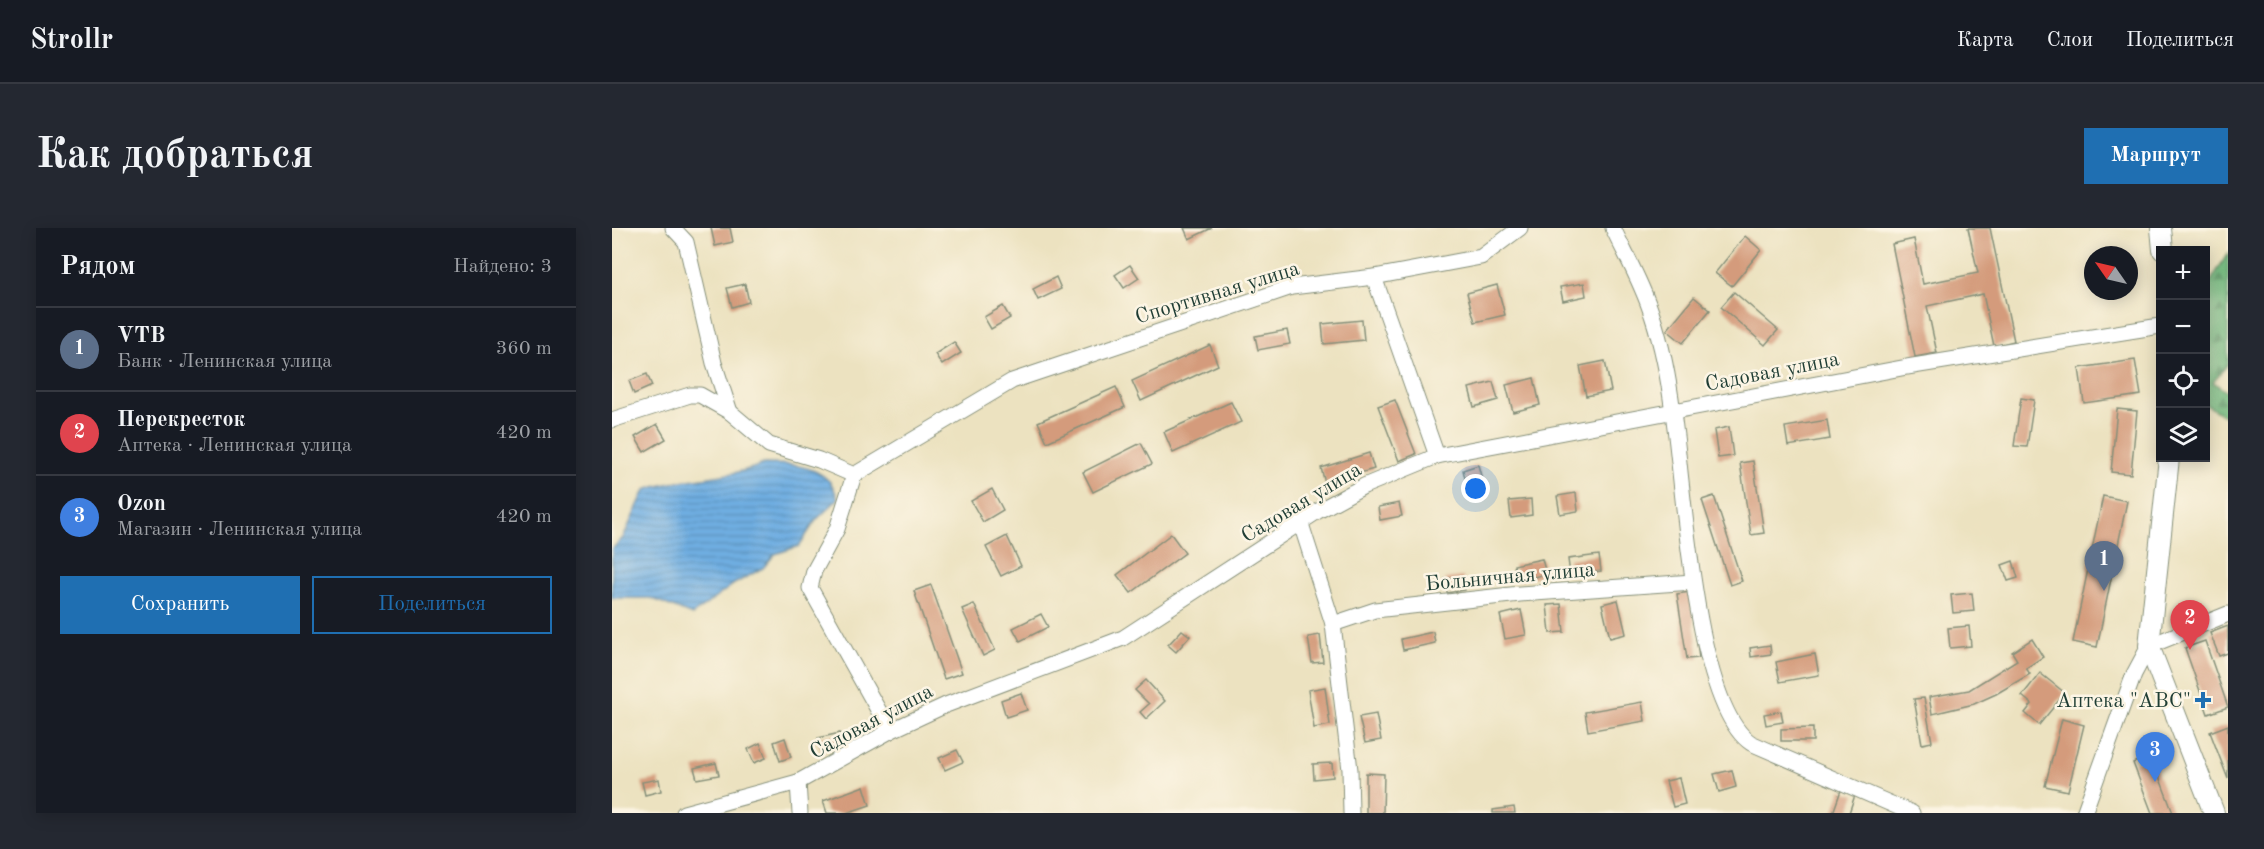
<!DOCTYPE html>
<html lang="ru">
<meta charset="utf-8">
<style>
body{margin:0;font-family:"Old Standard TT",serif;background:#242831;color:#f1f3f6}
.controls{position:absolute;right:18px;top:18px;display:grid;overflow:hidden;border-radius:0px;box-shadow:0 3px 15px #0003}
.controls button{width:54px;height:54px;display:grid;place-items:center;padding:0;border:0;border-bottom:2px solid #363941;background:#171b24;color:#f1f3f6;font:30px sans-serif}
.compass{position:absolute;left:1472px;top:18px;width:54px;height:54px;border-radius:50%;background:#171b24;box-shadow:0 3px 15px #0003;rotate:304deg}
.you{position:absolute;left:864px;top:261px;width:21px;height:21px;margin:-15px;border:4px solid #fff;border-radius:50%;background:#1a73e8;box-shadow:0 0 0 9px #1a73e833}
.badge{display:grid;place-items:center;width:39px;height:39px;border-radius:50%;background:#1f6fb2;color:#fff;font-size:20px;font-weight:700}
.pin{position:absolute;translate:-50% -50px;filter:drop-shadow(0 2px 3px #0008)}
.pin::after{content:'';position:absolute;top:32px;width:21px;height:18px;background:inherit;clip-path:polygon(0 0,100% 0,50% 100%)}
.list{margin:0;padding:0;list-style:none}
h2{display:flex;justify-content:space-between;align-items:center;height:78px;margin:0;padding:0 24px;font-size:26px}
h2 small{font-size:20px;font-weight:400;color:#9ea1a6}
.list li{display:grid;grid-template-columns:39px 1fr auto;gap:18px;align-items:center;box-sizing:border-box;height:84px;padding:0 24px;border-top:2px solid #363941}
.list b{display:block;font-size:22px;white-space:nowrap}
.list p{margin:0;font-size:20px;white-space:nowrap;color:#9ea1a6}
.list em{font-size:20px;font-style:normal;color:#9ea1a6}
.actions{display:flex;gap:12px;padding:18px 24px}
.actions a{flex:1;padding:14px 0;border:2px solid #1f6fb2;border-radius:0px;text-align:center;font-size:21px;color:#1f6fb2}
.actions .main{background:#1f6fb2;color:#fff}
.icon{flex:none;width:33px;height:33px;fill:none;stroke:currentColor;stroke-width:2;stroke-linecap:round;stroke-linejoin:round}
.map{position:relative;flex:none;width:1616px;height:585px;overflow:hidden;border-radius:0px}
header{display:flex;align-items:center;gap:36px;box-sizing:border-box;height:84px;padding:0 30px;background:#171b24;border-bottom:2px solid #363941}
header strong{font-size:28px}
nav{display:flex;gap:33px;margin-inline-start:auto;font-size:21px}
.intro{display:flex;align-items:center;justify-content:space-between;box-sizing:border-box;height:144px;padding:0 36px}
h1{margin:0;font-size:42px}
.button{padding:15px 27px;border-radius:0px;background:#1f6fb2;color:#fff;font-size:21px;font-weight:700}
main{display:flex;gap:36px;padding:0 36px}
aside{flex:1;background:#171b24;border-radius:0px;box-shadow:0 3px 15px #0003}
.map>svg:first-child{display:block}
.forest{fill:url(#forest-firs);stroke:#477a57;stroke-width:1.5}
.water{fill:url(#water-rules);stroke:#47768b;stroke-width:1.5}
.building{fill:#d49b7c}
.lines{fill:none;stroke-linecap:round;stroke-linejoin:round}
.minor-casing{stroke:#86907a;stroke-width:17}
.major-casing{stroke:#86907a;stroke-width:22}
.minor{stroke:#fff;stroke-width:15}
.major{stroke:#fff;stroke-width:20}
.poi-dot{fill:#1f6fb2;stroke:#fcf5e5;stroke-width:2}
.labels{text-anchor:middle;stroke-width:5;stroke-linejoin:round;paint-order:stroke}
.street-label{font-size:21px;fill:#1f3d34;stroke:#fcf5e5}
.poi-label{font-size:21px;fill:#1f3d34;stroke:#fcf5e5;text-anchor:end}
</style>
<header>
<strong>Strollr</strong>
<nav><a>Карта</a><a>Слои</a><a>Поделиться</a></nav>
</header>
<div class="intro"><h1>Как добраться</h1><a class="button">Маршрут</a></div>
<main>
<aside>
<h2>Рядом<small>Найдено: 3</small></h2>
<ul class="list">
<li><span class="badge" style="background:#5c6f8a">1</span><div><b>VTB</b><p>Банк · Ленинская улица</p></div><em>360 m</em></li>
<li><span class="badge" style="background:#e0444e">2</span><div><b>Перекресток</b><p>Аптека · Ленинская улица</p></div><em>420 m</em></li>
<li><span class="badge" style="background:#3f7fe0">3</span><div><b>Ozon</b><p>Магазин · Ленинская улица</p></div><em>420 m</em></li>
</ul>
<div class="actions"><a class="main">Сохранить</a><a>Поделиться</a></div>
</aside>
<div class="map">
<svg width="1616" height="585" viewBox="0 0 1616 585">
<defs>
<pattern id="forest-firs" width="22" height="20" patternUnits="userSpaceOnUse" patternTransform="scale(1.5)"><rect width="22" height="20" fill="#6fb67a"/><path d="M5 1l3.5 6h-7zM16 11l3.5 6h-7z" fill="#5b9565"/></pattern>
<pattern id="water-rules" width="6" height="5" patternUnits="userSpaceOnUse" patternTransform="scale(1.5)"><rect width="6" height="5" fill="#6faee2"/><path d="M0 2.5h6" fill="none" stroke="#5b8fb8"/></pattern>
</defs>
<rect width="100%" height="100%" fill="#fcf5e5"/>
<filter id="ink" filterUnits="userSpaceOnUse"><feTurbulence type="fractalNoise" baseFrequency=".0167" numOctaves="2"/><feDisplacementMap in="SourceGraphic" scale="12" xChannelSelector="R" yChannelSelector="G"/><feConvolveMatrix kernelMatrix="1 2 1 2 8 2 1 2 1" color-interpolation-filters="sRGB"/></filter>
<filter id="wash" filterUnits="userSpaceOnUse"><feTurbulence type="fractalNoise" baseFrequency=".008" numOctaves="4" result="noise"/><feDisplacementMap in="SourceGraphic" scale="24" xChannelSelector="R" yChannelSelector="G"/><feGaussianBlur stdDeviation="1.35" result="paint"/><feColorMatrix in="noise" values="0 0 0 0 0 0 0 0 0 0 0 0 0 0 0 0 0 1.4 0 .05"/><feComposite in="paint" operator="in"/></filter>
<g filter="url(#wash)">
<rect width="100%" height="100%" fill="#ece2c0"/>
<!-- forest -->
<path class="forest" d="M1616,25v111l-15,18 15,11v25l-22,-13v-116z"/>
<!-- water -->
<path class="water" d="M152,236c21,0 50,0 65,17 4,4 7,13 9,18l-22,21 -17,26 -24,8 -12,14 -29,16 -42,31 -41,-17h-39v-49l11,-11 22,-48c39,-14 80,-10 119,-26z"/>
<g id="blocks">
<!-- building -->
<g class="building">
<path d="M99,0h19l3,14 -18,4z"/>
<path d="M572,0h28l-23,11z"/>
<path d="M1356,0h22l24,113 -20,5 -11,-52 -56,12 10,47 -22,4 -23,-113 22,-5 9,45 55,-11z"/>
<path d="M1133,8l16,14 -29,36 -17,-13z"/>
<path d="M518,37l9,13 -15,10 -9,-13z"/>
<path d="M444,49l5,12 -23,11 -5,-11z"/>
<path d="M972,55l2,13 -23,5 -3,-14z"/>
<path d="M133,56l4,18 -17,5 -5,-19z"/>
<path d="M885,57l8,30 -30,7 -8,-29z"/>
<path d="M1122,64l44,38 -13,15 -44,-38z"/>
<path d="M1082,69l16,13 -27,33 -16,-13z"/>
<path d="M391,78l7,12 -19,11 -7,-12z"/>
<path d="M750,92l2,20 -40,4 -2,-20z"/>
<path d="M675,102l3,14 -32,6 -3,-14z"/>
<path d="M342,114l7,11 -19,12 -7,-11z"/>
<path d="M598,117l8,20 -77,36 -9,-20z"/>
<path d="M1523,132l6,35 -57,8 -5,-35z"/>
<path d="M993,133l6,30 -25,5 -6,-30z"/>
<path d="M35,146l5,12 -18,8 -5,-13z"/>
<path d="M922,150l6,27 -27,7 -7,-27z"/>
<path d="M881,154l5,18 -24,7 -5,-19z"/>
<path d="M504,159l9,20 -78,35 -9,-20z"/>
<path d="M1409,170l13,2 -7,47 -13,-1z"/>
<path d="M783,172l21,54 -17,7 -21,-55z"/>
<path d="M619,174l10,20 -68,31 -9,-21z"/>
<path d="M1505,181l20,2 -6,63 -20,-2z"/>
<path d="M1215,192l3,19 -42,7 -3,-19z"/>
<path d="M45,196l9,15 -22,13 -9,-15z"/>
<path d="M1117,199l4,29 -15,2 -4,-28z"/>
<path d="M529,215l11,21 -59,28 -10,-20z"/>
<path d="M757,225l5,16 -49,14 -4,-15z"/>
<path d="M1141,233l11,72 -13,2 -11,-72z"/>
<path d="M866,237l8,29 -16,4 -7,-28z"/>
<path d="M380,261l11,21 -20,12 -12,-21z"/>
<path d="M964,265l2,18 -18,3 -3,-18z"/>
<path d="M1102,268l28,85 -12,4 -28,-85z"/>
<path d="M1491,268l24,5 -30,146 -24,-5z"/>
<path d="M919,271l1,16 -21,3 -2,-17z"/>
<path d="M787,275l3,13 -22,4 -2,-13z"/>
<path d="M559,306l14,19 -54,40 -14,-18z"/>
<path d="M395,308l14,30 -20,10 -15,-29z"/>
<path d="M987,327l2,16 -31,4 -2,-16z"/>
<path d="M930,331l4,15 -28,7 -4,-16z"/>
<path d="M1401,333l5,17 -10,3 -6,-16z"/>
<path d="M851,349l2,13 -18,3 -2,-14z"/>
<path d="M319,357l31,88 -18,6 -30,-88z"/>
<path d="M1078,364l9,66 -12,1 -10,-65z"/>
<path d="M1360,365l2,18 -21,2 -2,-18z"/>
<path d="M1006,372l8,34 -16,4 -8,-34z"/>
<path d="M362,376l21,46 -12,6 -21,-47z"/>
<path d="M949,376l3,28 -14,1 -3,-28z"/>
<path d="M909,382l5,25 -21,4 -5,-24z"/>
<path d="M429,386l7,13 -28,14 -7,-13z"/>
<path d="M1357,398l2,20 -21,2 -2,-20z"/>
<path d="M1616,398v27l-9,3 -9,-23z"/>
<path d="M570,402l8,6 -14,16 -8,-7z"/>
<path d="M821,404l2,11 -32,7 -2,-11z"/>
<path d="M708,407l3,27 -11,1 -4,-26z"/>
<path d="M1420,411l11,18 -17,11 4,6 -34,20 -22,10 -42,10 -3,-17 40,-7 48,-30 -5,-8z"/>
<path d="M1593,413l23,66 -20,7 -23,-66z"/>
<path d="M1158,417l1,9 -20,3 -1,-9z"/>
<path d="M1203,426l4,21 -39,7 -4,-20z"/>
<path d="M1428,445l25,20 -26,32 -14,-12 7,-9 -10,-8z"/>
<path d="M534,452l19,21 -19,18 -6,-7 9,-8 -14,-14z"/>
<path d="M713,459l5,38 -16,3 -6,-38z"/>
<path d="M409,465l6,17 -21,7 -5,-17z"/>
<path d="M1312,470l8,44 -10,2 -8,-45z"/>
<path d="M1030,474l3,19 -57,10 -3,-19z"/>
<path d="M1169,483l2,11 -17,3 -2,-11z"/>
<path d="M764,486l5,26 -16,3 -6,-26z"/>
<path d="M1450,491l22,6 -16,66 -23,-5z"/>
<path d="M1616,497v54l-18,-47z"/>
<path d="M1201,500v13h-32v-12z"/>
<path d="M228,505l3,12 -22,5 -3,-12z"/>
<path d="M173,510l6,19 -11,4 -6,-19z"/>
<path d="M148,515l6,15 -12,5 -6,-14z"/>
<path d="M345,522l6,12 -18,8 -6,-12z"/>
<path d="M1539,527l22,58h-21l-19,-50z"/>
<path d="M104,535l3,12 -22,4 -3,-11z"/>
<path d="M720,535l1,14 -19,2 -1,-15z"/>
<path d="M1120,542l4,17 -17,5 -5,-18z"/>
<path d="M754,545l18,1 -1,39h-17z"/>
<path d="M1067,550l6,26 -12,3 -7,-26z"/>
<path d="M47,551l2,12 -16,4 -3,-13z"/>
<path d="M252,558l6,19 -24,8h-19l-4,-12z"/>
<path d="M1229,562l14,5 -6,18h-16z"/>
<path d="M902,579l1,6h-22v-3z"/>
</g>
</g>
</g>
<g filter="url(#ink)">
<use href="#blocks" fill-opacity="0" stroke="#86907a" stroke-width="1.5"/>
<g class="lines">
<defs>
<g id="minor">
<path d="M61,0l13,14 28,121 16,49"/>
<path d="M1001,0c13,28 30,57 39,87 10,30 17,66 21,98 11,70 21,292 78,330l161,70"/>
<path d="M762,49l63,179"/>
<path d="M0,192l78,-25h10l30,17 39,33 50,15 35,15 -17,54 -23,42 -4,17 80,143"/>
<path d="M242,247l158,-94 280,-94 82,-10 107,-20 39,-29"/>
<path d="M689,296l32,100 17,146 1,43"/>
<path d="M721,396l42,-14 145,-16 173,-12"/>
<path d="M186,554l2,31"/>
<path d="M72,585l114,-31 92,-51 56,-26 177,-67 195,-127 46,-25 73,-30 470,-89 253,-41"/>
<path d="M1472,585l50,-139 15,-28 79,-32"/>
</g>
<g id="major">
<path d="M1549,0l2,22"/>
<path d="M1557,230l-20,188 65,167"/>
</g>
</defs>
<!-- minor casing -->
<use href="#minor" class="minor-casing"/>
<!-- major casing -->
<use href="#major" class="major-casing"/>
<!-- minor -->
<use href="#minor" class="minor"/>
<!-- major -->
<use href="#major" class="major"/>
</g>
</g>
<!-- markers -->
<path class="poi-dot" d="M1588 463h6v6h6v6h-6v6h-6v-6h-6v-6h6z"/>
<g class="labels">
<!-- street labels -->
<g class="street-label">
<text transform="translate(605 64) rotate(-17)" y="7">Спортивная улица</text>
<text transform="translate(1160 143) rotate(-11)" y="7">Садовая улица</text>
<text transform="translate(689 274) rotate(-31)" y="7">Садовая улица</text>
<text transform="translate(898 348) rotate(-5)" y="7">Больничная улица</text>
<text transform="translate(259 493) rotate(-28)" y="7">Садовая улица</text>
</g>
<!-- poi labels -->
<g class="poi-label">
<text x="1579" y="479">Аптека "ABC"</text>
</g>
</g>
</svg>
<div class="controls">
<button>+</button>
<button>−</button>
<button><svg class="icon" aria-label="locate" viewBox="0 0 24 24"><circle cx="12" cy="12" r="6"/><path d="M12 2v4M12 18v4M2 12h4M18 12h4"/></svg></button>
<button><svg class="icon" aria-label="layers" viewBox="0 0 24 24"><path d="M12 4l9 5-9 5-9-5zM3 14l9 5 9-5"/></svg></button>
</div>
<svg class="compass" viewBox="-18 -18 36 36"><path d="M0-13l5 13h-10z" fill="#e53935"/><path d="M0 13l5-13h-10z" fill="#9ea1a6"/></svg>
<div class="you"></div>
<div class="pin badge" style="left:1492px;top:363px;background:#5c6f8a">1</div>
<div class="pin badge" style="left:1578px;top:422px;background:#e0444e">2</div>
<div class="pin badge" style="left:1543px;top:554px;background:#3f7fe0">3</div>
</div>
</main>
